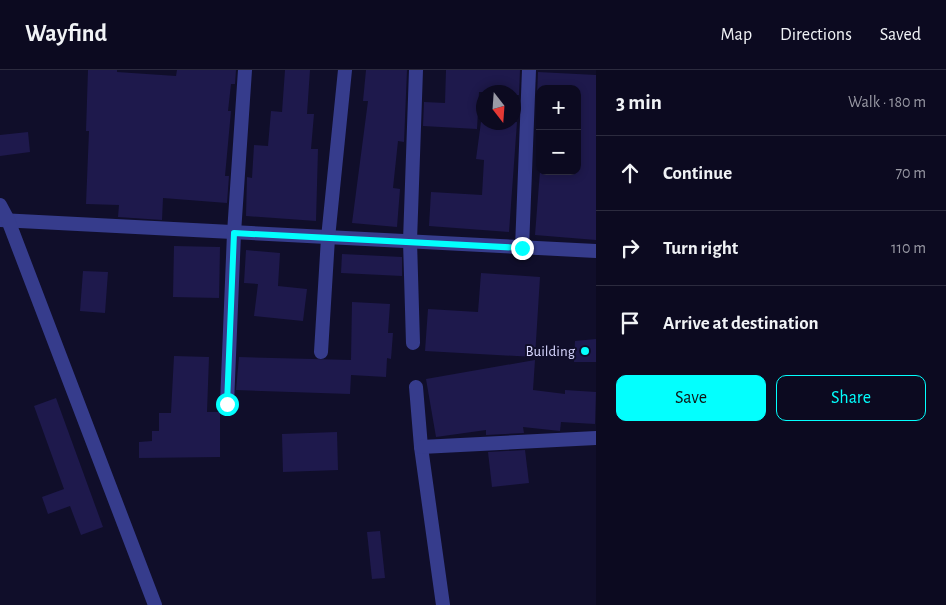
<!DOCTYPE html>
<meta charset="utf-8">
<style>
body{margin:0;font-family:"Alegreya Sans",sans-serif;background:#151329;color:#f1f3f6}
.controls{position:absolute;right:15px;top:15px;display:grid;overflow:hidden;border-radius:10px;box-shadow:0 2px 8px #0003}
.controls button{width:45px;height:45px;display:grid;place-items:center;padding:0;border:0;border-bottom:1px solid #2c2b3e;background:#0c0a20;color:#f1f3f6;font:25px sans-serif}
.compass{position:absolute;left:476px;top:15px;width:45px;height:45px;border-radius:50%;background:#0c0a20;box-shadow:0 2px 8px #0003;rotate:163deg}
.stop{position:absolute;width:15px;height:15px;margin:-11px;border:4px solid #03fffe;border-radius:50%;background:#fff}
.stop.end{background:#03fffe;border-color:#fff;box-shadow:0 1px 5px #0008}
.list{margin:0;padding:0;list-style:none}
h2{display:flex;justify-content:space-between;align-items:center;height:65px;margin:0;padding:0 20px;font-size:21px}
h2 small{font-size:16px;font-weight:400;color:#9a9aa5}
.list li{display:grid;grid-template-columns:32px 1fr auto;gap:15px;align-items:center;box-sizing:border-box;height:75px;padding:0 20px;border-top:1px solid #2c2b3e}
.list b{display:block;font-size:19px;white-space:nowrap}
.list em{font-size:16px;font-style:normal;color:#9a9aa5}
.actions{display:flex;gap:10px;padding:15px 20px}
.actions a{flex:1;padding:11px 0;border:1px solid #03fffe;border-radius:10px;text-align:center;font-size:18px;color:#03fffe}
.actions .main{background:#03fffe;color:#111}
.icon{flex:none;width:28px;height:28px;fill:none;stroke:currentColor;stroke-width:2;stroke-linecap:round;stroke-linejoin:round}
.map{position:relative;flex:none;width:596px;height:535px;overflow:hidden}
header{display:flex;align-items:center;gap:30px;box-sizing:border-box;height:70px;padding:0 25px;background:#0c0a20;border-bottom:1px solid #2c2b3e}
header strong{font-size:24px}
nav{display:flex;gap:28px;margin-inline-start:auto;font-size:18px}
main{display:flex}
aside{flex:1;background:#0c0a20}
.map>svg:first-child{display:block}
.building{fill:#1e194c}
.lines{fill:none;stroke-linecap:round;stroke-linejoin:round}
.minor{stroke:#363c8c;stroke-width:14}
.tertiary{stroke:#363c8c;stroke-width:14}
.route{stroke:#03fffe;stroke-width:6}
.poi-dot{fill:#03fffe;stroke:#100e2a;stroke-width:2}
.labels{text-anchor:middle;stroke-width:4;stroke-linejoin:round;paint-order:stroke}
.poi-label{font-size:15px;fill:#d8d7ff;stroke:#100e2a;text-anchor:end}
</style>
<header>
<strong>Wayfind</strong>
<nav><a>Map</a><a>Directions</a><a>Saved</a></nav>
</header>
<main>
<div class="map">
<svg width="596" height="535" viewBox="0 0 596 535">
<rect width="100%" height="100%" fill="#100e2a"/>
<!-- building -->
<g class="building">
<path d="M88,0h29v2l59,4 1,-6h59l-1,14h-4l-3,27h3l-6,65h4l-2,27 -64,-5 -1,22 -44,-3 1,-12 -33,-1 3,-73h-3z"/>
<path d="M285,0h25l-3,44h7l-3,35h7l-2,72 -70,-5 1,-39 5,1 2,-33 14,1 3,-35 11,1z"/>
<path d="M366,0h41l-3,72 -6,-1 -5,47 7,1 -3,38 -45,-4 16,-122h-5z"/>
<path d="M446,0h74l-1,25h-5v-3h-35l-2,37 -54,-3 1,-24 21,1z"/>
<path d="M538,2l58,3v165l-61,-5 5,-64h37v-82h-37v8h-3z"/>
<path d="M481,52h36l-8,110 -80,-6 2,-34 51,3 2,-35 -8,-1z"/>
<path d="M28,62l2,20 -30,4v-21z"/>
<path d="M174,176l46,1 -1,51 -46,-1z"/>
<path d="M246,180l34,3 -2,33 29,3 -4,32 -49,-5 4,-32 -14,-1z"/>
<path d="M342,184l60,3v19l-61,-3z"/>
<path d="M83,201l25,1 -3,41 -25,-2z"/>
<path d="M481,203l59,4 -5,80 -110,-6 3,-42 50,3z"/>
<path d="M352,232l38,2 -2,29h5l-2,26 -4,-1 -1,19 -35,-2 -1,19 -114,-4 3,-33 112,3z"/>
<path d="M596,269v23h-22l1,-21z"/>
<path d="M174,286l35,1 -2,55h13v45l-81,1v-16l13,-1v-10h7v-18h12z"/>
<path d="M535,290l-2,30 32,4v-4l31,2 -1,32 -34,-2 -1,9 -37,-4 1,6 -38,2v-5l-50,7 -10,-58z"/>
<path d="M56,328l47,129 -22,8 -11,-29 -22,8 -6,-17 22,-8 -30,-83z"/>
<path d="M337,362l1,38 -55,2 -1,-38z"/>
<path d="M525,380l4,33 -37,4 -4,-35z"/>
<path d="M380,461l5,47 -13,1 -5,-47z"/>
</g>
<g class="lines">
<!-- minor -->
<g class="minor">
<path d="M0,150l596,31"/>
<path d="M522,178l7,-178"/>
<path d="M413,273l-3,-102 6,-171"/>
<path d="M321,282l7,-114 17,-168"/>
<path d="M416,317l5,60 22,158"/>
<path d="M227,334l7,-171 11,-163"/>
<path d="M421,377l175,-9"/>
</g>
<!-- tertiary -->
<path class="tertiary" d="M0,135l8,15 147,385"/>
</g>
<g class="lines">
<!-- route -->
<path class="route" d="M227,334l7,-171 288,15"/>
</g>
<!-- markers -->
<circle class="poi-dot" cx="585" cy="281" r="5"/>
<g class="labels">
<!-- poi labels -->
<g class="poi-label">
<text x="575" y="286">Building</text>
</g>
</g>
</svg>
<div class="controls">
<button>+</button>
<button>−</button>
</div>
<svg class="compass" viewBox="-18 -18 36 36"><path d="M0-13l5 13h-10z" fill="#e53935"/><path d="M0 13l5-13h-10z" fill="#9a9aa5"/></svg>
<div class="stop" style="left:227px;top:334px"></div>
<div class="stop end" style="left:522px;top:178px"></div>
</div>
<aside>
<h2>3 min<small>Walk · 180 m</small></h2>
<ul class="list">
<li><svg class="icon" aria-label="ahead" viewBox="0 0 24 24"><path d="M12 20V5M6 11l6-6 6 6"/></svg><div><b>Continue</b></div><em>70 m</em></li>
<li><svg class="icon" aria-label="right" viewBox="0 0 24 24"><path d="M7 20v-9h11M14 6l5 5-5 5"/></svg><div><b>Turn right</b></div><em>110 m</em></li>
<li><svg class="icon" aria-label="arrive" viewBox="0 0 24 24"><path d="M6 21V4h12l-3 4 3 4H6"/></svg><div><b>Arrive at destination</b></div></li>
</ul>
<div class="actions"><a class="main">Save</a><a>Share</a></div>
</aside>
</main>
